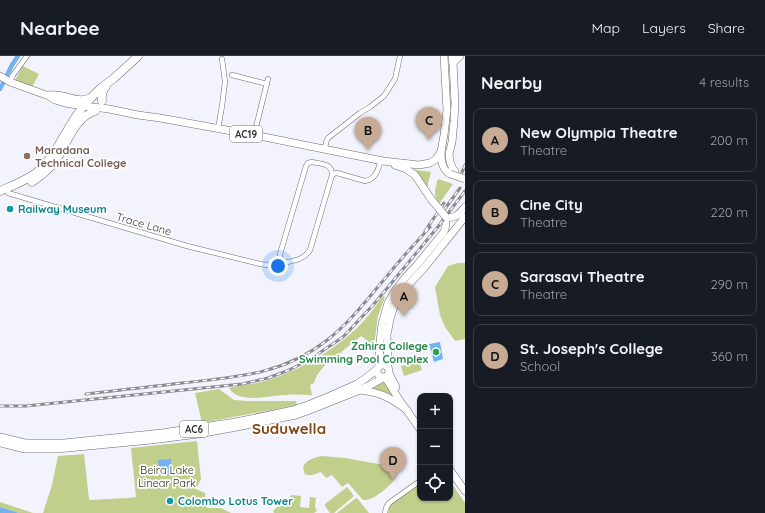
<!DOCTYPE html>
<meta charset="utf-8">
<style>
body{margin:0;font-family:Quicksand,sans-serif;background:#20242c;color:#f1f3f6}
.controls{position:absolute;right:12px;bottom:12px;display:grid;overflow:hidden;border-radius:8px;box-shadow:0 1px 3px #0004}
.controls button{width:36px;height:36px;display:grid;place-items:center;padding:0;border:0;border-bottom:1px solid #363941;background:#171b24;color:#f1f3f6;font:20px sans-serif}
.you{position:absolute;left:278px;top:210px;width:14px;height:14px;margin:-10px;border:3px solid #fff;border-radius:50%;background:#1a73e8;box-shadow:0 0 0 6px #1a73e833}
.badge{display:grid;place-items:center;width:26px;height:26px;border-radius:50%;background:#c7ab94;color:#111;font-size:13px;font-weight:700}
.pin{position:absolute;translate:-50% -33px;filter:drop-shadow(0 1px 2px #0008)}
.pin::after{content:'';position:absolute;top:21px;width:14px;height:12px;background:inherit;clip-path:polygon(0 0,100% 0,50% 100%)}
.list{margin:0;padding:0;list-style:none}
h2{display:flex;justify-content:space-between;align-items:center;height:52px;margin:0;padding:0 16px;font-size:17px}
h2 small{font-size:13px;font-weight:400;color:#9ea1a6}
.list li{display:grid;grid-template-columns:26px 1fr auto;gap:12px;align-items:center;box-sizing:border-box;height:64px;margin:0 8px 8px;padding:0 8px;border:1px solid #363941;border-radius:8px}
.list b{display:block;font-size:15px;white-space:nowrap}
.list p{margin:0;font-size:13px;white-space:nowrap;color:#9ea1a6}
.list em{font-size:13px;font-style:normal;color:#9ea1a6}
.icon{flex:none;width:22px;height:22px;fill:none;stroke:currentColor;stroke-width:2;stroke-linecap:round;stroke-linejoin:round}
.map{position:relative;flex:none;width:465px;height:457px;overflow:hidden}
header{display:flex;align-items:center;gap:24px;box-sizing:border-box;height:56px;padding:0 20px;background:#171b24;border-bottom:1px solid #363941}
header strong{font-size:19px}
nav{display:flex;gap:22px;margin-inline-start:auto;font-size:14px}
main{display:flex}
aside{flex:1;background:#171b24}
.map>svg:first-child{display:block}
.green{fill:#c0cf8c}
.water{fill:#72b2ed}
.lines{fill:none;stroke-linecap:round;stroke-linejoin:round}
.canal{stroke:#72b2ed;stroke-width:4.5}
.street-casing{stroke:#6b6b74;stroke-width:5.5}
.secondary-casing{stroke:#6b6b74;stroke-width:8}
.primary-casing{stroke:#6b6b74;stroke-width:8}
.highway-casing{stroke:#6b6b74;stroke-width:9}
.street{stroke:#fff;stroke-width:4.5}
.secondary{stroke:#fff;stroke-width:7}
.primary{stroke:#fff;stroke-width:7}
.highway{stroke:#fff;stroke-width:8}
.rail-casing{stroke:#8a8a91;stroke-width:3}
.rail{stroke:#fff;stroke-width:1.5;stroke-dasharray:4.5;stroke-linecap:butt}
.primary-bridge-casing{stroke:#6b6b74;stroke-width:8;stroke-linecap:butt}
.primary-bridge{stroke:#fff;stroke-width:7}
.education-dot{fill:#8d6e63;stroke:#fff;stroke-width:1.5}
.culture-dot{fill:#0f9aa8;stroke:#fff;stroke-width:1.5}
.leisure-dot{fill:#2e9e5b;stroke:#fff;stroke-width:1.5}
.labels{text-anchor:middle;stroke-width:3.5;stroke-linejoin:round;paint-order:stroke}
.shield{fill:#fff;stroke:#727274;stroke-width:1}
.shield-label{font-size:10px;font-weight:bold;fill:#353539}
.education-label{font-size:11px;font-weight:bold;fill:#785e54;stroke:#fff;text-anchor:start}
.culture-label{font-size:11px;font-weight:bold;fill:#0d838f;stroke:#fff;text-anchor:start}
.street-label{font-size:11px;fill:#353539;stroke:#fff}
.leisure-label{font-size:11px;font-weight:bold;fill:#27864d;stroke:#fff;text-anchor:end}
.park-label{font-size:11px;fill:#2c3310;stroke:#fff}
.district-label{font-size:15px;font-weight:bold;fill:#7e4411;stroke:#fff}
</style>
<header>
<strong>Nearbee</strong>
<nav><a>Map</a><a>Layers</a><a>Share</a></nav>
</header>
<main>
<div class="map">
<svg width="465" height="457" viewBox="0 0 465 457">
<rect width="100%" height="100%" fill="#f3f3fd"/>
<!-- green -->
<g class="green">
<path d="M23,10l16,8 -8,15 -16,-9z"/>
<path d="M409,113l22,3 -4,16z"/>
<path d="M438,123l15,5 -14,20c-6,-8 -4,-16 -1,-25z"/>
<path d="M458,207h7v76l-10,2 -10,-14 -5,-12 -5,-28 13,-21z"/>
<path d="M383,240l2,1 -7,19 -4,30 -13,-10 -37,30 -7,9 -3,8 -4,2 2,10c-9,0 -18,-1 -26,0 -16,0 -47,10 -57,-7 13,-3 27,-4 39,-8 33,-10 68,-31 92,-55 9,-9 16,-20 23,-29z"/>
<path d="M419,305l3,9 -18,6 -3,-10z"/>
<path d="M385,326l10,15 -26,-8z"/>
<path d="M219,333l15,11 13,1h49l1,4 -95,18 -7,-30z"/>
<path d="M197,385l4,38 -5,10 9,4 2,15h14l10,5h-188l9,-28 6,-29 26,-2 5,45 1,1 38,-2 8,-1 -5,-49z"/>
<path d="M322,400l23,2 45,8c20,7 -11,30 -20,33 -3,1 -4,1 -7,1l-15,-17 -6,4 -10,-12 -6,3 -5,-6c-4,1 -8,4 -12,3 -3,0 -5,-1 -5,-4 -4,-9 11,-14 18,-15z"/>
<path d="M450,425l15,22v10h-77l2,-7 4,-4 26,-19v15h30z"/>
<path d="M347,431l1,1 6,8 -20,17h-4l-5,-7v-2z"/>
<path d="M292,439l9,1 -1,11 9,1 1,-11 6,1 -1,9 2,4 -3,2h-40l-1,-2 2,-2z"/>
<path d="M357,442l12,15h-32l19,-15z"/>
<path d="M0,446l33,11h-14l-19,-6z"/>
</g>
<!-- water -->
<g class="water">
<path d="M440,286l3,17 -9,3 -5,-18z"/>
<path d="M171,403l1,15 -12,1 -2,-15z"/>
<path d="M0,451l19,6h-19z"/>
</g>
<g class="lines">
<!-- canal -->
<path class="canal" d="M0,33l12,-24 6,-9"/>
<defs>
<g id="street">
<path d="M232,19l35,9"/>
<path d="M10,26l3,-7 14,-19"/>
<path d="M218,73l4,-23 3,-24 -3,-23"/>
<path d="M254,79l14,-56"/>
<path d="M325,93l1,-7 2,-4 32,-25 10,-6 14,-11 11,-17 5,-23"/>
<path d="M312,106c9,2 20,1 20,13l-22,75c-6,10 -17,11 -28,13l-2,-3v-6l26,-88 2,-3z"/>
<path d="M332,118l5,-1 28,8c11,-2 13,-11 16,-21"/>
<path d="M8,137l179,53 73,18c8,1 14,2 22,-1"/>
<path d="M385,457l1,-5 3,-5 31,-22"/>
</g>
<g id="secondary">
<path d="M453,7l7,-7"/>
<path d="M0,20l10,6 39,14 6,4 10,3 19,3"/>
<path d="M49,39c16,-3 26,10 43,2"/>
<path d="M389,317l7,14"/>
<path d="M385,321l15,24 20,28"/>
<path d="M450,414l15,21"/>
</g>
<g id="primary">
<path d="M452,0l1,7 2,40 -1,18 -2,21 -3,12 1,8 3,7 2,2"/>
<path d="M84,50l25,3 29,6 22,3 94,17 129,26 36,4 11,-2 6,-4 5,-7 3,-17 3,-25 -3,-54"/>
<path d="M441,96c0,9 1,17 9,22"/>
<path d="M395,109l11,4 9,6 16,24"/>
<circle cx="383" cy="315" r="6"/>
<path d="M379,310l1,-24 2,-18 6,-21 7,-12 10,-13 12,-13 27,-33 2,-7v-8c10,2 13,-3 19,-10"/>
<path d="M388,311l-1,-32 3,-16 4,-13 17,-24 13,-14 41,-51"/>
<path d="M360,334c20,2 31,8 47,20"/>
<path d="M0,381l25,6h39l98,-10 74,-11 57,-12 15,-5 22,-9 27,-12 9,-6 11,-9"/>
<path d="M0,387l25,6h32l94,-9 47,-6 39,-7 59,-12 14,-5 50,-20 16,-8 7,-4"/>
</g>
<g id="highway">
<path d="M102,45c-1,-6 0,-10 4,-15"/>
<path d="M32,126c9,-6 18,-13 25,-23 10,-16 18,-42 38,-48"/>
<path d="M0,135c12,-5 25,-10 36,-18 21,-17 29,-44 46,-65 6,-7 12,-14 19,-20 4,-3 8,-6 12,-9 9,-8 17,-15 25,-23"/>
</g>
</defs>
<!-- street casing -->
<use href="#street" class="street-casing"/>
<!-- secondary casing -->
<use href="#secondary" class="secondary-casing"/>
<!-- primary casing -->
<use href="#primary" class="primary-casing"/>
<!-- highway casing -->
<use href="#highway" class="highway-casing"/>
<!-- street -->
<use href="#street" class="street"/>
<!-- secondary -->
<use href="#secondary" class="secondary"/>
<!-- primary -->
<use href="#primary" class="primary"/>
<!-- highway -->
<use href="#highway" class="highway"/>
<defs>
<g id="rail">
<path d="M460,121l5,-12"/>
<path d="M444,154l16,-22"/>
<path d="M425,175l19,-28"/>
<path d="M86,338c32,-4 64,-7 96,-11 53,-6 100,-8 144,-42 24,-18 42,-43 62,-66 13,-17 28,-32 42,-48"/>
<path d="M0,350h26l216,-22 26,-6 21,-8 20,-10 34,-23 31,-33 63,-76 28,-37"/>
</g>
</defs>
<!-- rail casing -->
<use href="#rail" class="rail-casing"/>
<!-- rail -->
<use href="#rail" class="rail"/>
<defs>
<g id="primary-bridge">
<path d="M450,118l15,5"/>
<path d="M431,143l15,18"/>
</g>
</defs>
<!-- primary-bridge casing -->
<use href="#primary-bridge" class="primary-bridge-casing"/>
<!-- primary-bridge -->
<use href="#primary-bridge" class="primary-bridge"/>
</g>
<!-- markers -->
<circle class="education-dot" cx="27" cy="100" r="4"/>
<g class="culture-dot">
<circle cx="10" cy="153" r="4"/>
<circle cx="170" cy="445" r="4"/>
</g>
<circle class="leisure-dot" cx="436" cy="296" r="4"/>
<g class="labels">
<!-- shield labels -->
<g class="shield">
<rect x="230" y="70" width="32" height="16" rx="3"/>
<rect x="180" y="365" width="28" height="16" rx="3"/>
</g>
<g class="shield-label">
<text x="246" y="82">AC19</text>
<text x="194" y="377">AC6</text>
</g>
<!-- education labels -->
<g class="education-label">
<text x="35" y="98">Maradana<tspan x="35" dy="13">Technical College</tspan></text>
</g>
<!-- culture labels -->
<g class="culture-label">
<text x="18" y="157">Railway Museum</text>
<text x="178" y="449">Colombo Lotus Tower</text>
</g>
<!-- street labels -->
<g class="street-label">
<text transform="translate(144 168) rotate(16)" y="4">Trace Lane</text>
</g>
<!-- leisure labels -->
<g class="leisure-label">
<text x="428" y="294">Zahira College<tspan x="428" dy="13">Swimming Pool Complex</tspan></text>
</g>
<!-- park labels -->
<g class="park-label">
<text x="167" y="418">Beira Lake<tspan x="167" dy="13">Linear Park</tspan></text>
</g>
<!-- district labels -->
<g class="district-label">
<text x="289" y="378">Suduwella</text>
</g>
</g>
</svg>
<div class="controls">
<button>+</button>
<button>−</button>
<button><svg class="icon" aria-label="locate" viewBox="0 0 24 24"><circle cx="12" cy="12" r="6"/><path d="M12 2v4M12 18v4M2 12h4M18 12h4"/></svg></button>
</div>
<div class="you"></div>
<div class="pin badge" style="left:404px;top:260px">A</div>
<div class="pin badge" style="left:368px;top:94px">B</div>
<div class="pin badge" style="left:429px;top:84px">C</div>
<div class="pin badge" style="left:393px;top:424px">D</div>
</div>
<aside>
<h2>Nearby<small>4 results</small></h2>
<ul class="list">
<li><span class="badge">A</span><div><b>New Olympia Theatre</b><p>Theatre</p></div><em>200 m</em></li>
<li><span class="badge">B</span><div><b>Cine City</b><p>Theatre</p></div><em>220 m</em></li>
<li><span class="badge">C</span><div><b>Sarasavi Theatre</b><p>Theatre</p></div><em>290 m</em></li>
<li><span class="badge">D</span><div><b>St. Joseph's College</b><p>School</p></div><em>360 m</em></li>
</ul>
</aside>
</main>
